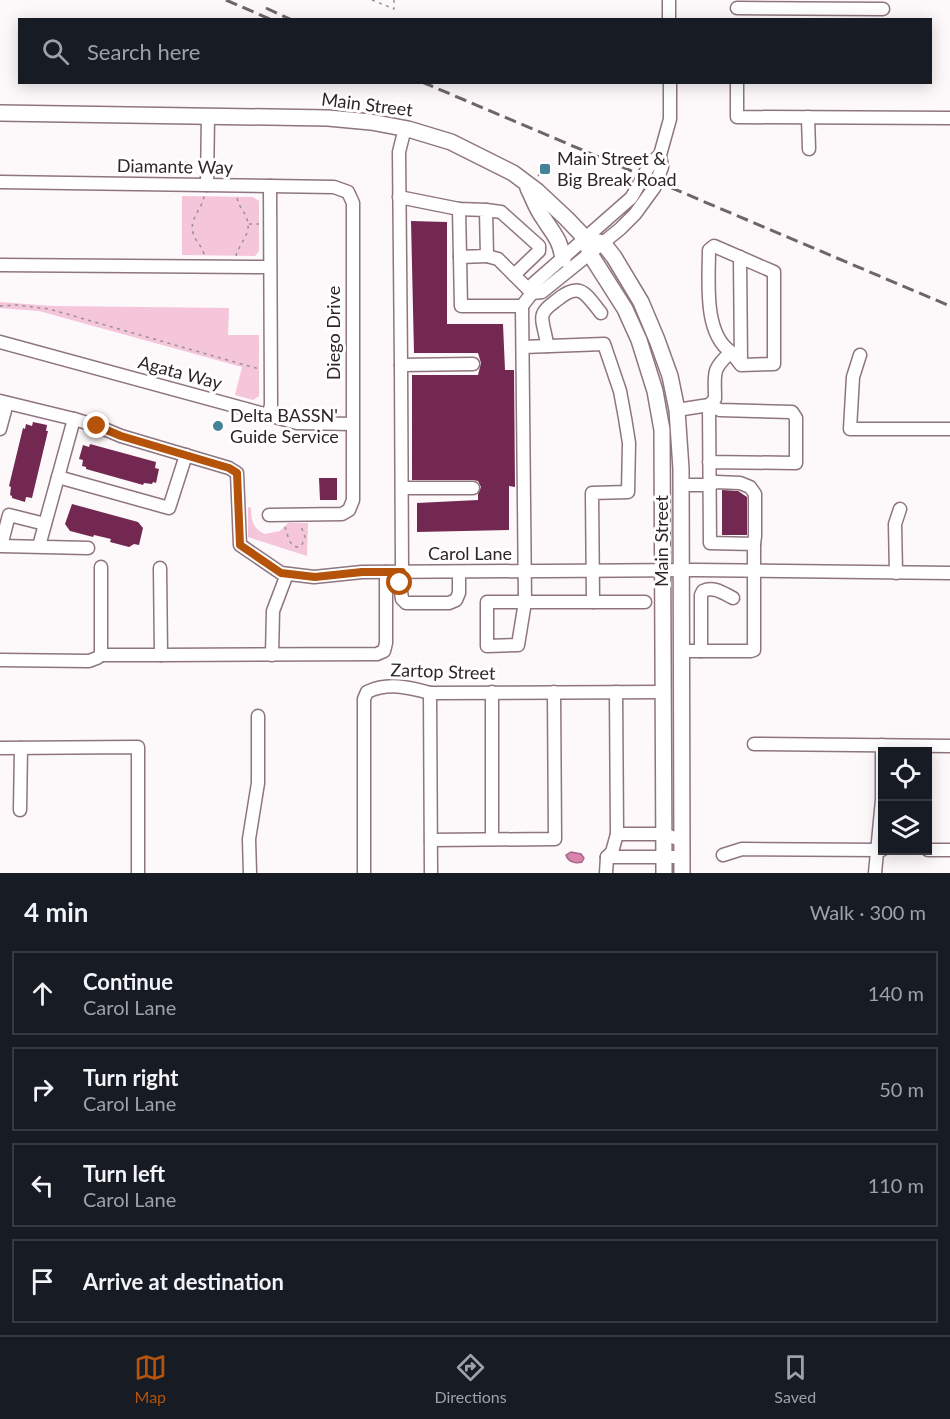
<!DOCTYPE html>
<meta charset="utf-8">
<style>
body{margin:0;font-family:Lato,sans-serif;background:#20242c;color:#f1f3f6}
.controls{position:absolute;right:18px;bottom:18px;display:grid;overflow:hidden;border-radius:0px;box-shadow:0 3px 15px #0003}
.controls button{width:54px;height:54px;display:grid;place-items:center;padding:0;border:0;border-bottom:2px solid #363941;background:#171b24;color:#f1f3f6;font:30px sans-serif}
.stop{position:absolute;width:18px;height:18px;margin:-14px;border:4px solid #b45309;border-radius:50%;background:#fff}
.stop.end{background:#b45309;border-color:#fff;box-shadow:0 2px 6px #0008}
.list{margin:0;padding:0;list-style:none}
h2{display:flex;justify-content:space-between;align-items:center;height:78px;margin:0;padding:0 24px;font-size:26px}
h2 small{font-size:20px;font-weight:400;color:#9ea1a6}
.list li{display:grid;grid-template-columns:39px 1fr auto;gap:18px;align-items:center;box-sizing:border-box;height:84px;margin:0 12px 12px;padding:0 12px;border:2px solid #363941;border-radius:0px}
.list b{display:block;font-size:22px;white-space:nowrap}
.list p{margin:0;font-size:20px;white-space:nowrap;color:#9ea1a6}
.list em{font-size:20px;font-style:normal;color:#9ea1a6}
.icon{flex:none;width:33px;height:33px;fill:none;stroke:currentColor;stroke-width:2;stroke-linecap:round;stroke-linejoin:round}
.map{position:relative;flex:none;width:950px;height:873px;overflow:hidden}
.search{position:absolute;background:#171b24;box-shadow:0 3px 15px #0003;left:18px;right:18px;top:18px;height:66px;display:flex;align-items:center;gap:15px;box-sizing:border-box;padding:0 21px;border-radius:0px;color:#9ea1a6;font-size:22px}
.sheet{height:462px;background:#171b24}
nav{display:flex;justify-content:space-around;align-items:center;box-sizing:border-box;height:84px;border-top:2px solid #363941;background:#171b24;font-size:16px;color:#9ea1a6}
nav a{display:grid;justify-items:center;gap:3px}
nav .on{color:#b45309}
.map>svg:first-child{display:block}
.green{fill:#f5c5da}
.water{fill:#d884ad;stroke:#a56886;stroke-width:1.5}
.building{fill:#722850}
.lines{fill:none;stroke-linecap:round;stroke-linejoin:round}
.minor-casing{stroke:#8e7580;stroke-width:15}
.major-casing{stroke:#8e7580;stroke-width:18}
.path{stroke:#979093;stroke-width:1.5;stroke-dasharray:3 4.5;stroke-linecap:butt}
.minor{stroke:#fff;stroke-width:12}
.major{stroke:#fff;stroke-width:15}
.rail{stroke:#6e6569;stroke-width:3;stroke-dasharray:12 6;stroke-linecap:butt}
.route{stroke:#b45309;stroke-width:8}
.poi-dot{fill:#438297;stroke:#fff;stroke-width:2}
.labels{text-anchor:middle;stroke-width:6;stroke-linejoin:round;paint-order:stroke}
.street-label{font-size:18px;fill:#2f252a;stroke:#fff}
.poi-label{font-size:18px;fill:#2f252a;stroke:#fff;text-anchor:start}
</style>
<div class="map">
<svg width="950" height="873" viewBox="0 0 950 873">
<rect width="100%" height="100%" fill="#fdf8fa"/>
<!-- green -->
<g class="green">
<path d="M182,196l71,1 6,4v50l-4,5 -73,-1z"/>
<path d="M0,302l53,4 176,2 -1,27h31v61l-6,4 -18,-5 7,-28 -203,-56 -39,-3z"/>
<path d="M248,507l3,1c0,12 2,21 14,26l15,-3 8,-8h20l-1,33 -59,-19z"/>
</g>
<!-- water -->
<path class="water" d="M571,852l10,2 3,4 -2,4c-6,2 -14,0 -16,-7z"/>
<!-- building -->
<g class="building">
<path d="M411,221l36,1v102h56l2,46h9l1,117 -6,-1v44l-92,2v-29l61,-3v-6l3,-7 -3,-6 -5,-1h-61v-105h66l3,-12 -3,-10h-64z"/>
<path d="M33,422l14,3 -1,6h2l-16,67 -6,-1 -1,5 -13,-4v-2l-2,-1 1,-8 -2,-1 14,-58 2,1 1,-5 6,2z"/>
<path d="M90,444l66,18 -1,6 4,1 -3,14 -3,-1 -1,2 -8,-1 -1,2 -57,-16v-2l-4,-1 1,-6 -4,-1 4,-14 6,2z"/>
<path d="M319,478h18v22h-17z"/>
<path d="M722,490l16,1 9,6v38h-25z"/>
<path d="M72,504l66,18 5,6 -4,17 -5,-1 -5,3 -19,-5 1,-3 -17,-4 -1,2 -23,-6 -5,-7z"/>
</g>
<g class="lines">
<defs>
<g id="minor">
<path d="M737,8l146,1"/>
<path d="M669,20v-20"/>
<path d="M737,82v35l213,1"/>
<path d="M808,117l1,32"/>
<path d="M660,155c-14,10 -19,28 -29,43l-98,86 -1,9 10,-1 78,-63 15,-15 19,-26 8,-21 -2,-12 10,-36v-37"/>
<path d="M0,182l334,5 14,5 5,11v297l-4,10 -7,4 -73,1"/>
<path d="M207,185l1,-69"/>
<path d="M399,197l60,12 27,1 1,46 -27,1"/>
<path d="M459,209l2,97h61l10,-13 -34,-34 -11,-3"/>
<path d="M486,210l15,2 38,34v5l-25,24"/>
<path d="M740,257l1,107"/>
<path d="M0,265l269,2"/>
<path d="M522,306l3,296 -7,43 -31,1v-44c53,0 105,0 158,0"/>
<path d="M0,342l297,81 55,1"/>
<path d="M547,346c0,-10 -7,-25 -4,-32 2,-6 9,-10 14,-14 23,-19 28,-7 44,13"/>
<path d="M523,347l81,-3 16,47 5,27 4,25 -1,49 -36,1 1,109"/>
<path d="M860,355l-7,22 -3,52h100"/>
<path d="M401,365l-2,-213 6,-24"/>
<path d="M0,401l74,18 23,7 24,10 108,32 8,5 3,72 41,28 33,4 48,-5 334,-2 254,3"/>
<path d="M677,410l32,-5 6,-6c0,-26 -4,-29 16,-47l10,13 33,-1v-92l-60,-26 -5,4c0,30 -6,83 22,102"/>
<path d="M268,416l3,-11 -1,-219"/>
<path d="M0,429l7,-26"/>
<path d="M58,477l111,31 17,-53"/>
<path d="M681,485h28l7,-3 24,1 10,4 5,7v42l-1,8"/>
<path d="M402,488h71"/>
<path d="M45,524l-36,-9 -8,31 87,2"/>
<path d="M39,546l35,-127"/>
<path d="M101,567v88h60l-1,-87"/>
<path d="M459,572v21l-3,7 -7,3h-43l-4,-4 -2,-16 2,-11 -1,-207 72,-1"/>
<path d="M896,573l-1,-49 5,-15"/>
<path d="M682,651h69l3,-1v-106l-44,-1 -1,-138 11,5 72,2 4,6v45l-87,-1"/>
<path d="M701,651v-56l2,-4c11,-5 20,2 30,7"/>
<path d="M161,655l216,-1 7,-3 2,-8v-71"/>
<path d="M272,655l1,-44 14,-37"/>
<path d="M0,660l89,1 8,-3 4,-3"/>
<path d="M492,692v147"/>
<path d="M430,693l1,180"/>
<path d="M754,744l196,2"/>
<path d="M0,748l138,-1v126"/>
<path d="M20,810l1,-62"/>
<path d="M617,834h46l18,6"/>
<path d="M431,840l124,-1 -1,-147"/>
<path d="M928,850h22"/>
<path d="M723,855l19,-6 140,1"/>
<path d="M607,857l5,-5 5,-18 -1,-142"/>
<path d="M607,857h75"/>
<path d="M250,873l-1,-34 9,-56v-67"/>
<path d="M364,873v-174l3,-7c21,-10 41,-5 63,1l233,-1"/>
<path d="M606,873l1,-16"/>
<path d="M875,873l7,-73v-55"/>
</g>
<g id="major">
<path d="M0,113l328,5 43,4 37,7 43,13 62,31 24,18 30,28 19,20 4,15 35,55 14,31 16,51 7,39 2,443"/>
<path d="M528,188c5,10 9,22 16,31 10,16 16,20 19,40"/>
<path d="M586,239l17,4 11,14 27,45 16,38 13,36 7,34 4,59 1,404"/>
</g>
</defs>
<!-- minor casing -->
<use href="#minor" class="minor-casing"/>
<!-- major casing -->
<use href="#major" class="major-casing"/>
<!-- path -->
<g class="path">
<path d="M372,0l22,9v-9"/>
<path d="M538,176l5,-7"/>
<path d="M249,224h10"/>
<path d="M204,254c-2,-8 -9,-13 -11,-21 -4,-15 9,-23 11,-37"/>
<path d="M236,256c3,-13 16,-22 11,-37 -2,-8 -9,-12 -10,-22"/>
<path d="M0,306l17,-1 32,4 210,60"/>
<path d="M285,527c3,7 3,18 12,20l5,-2 3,-8 -4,-11"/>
</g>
<!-- minor -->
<use href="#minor" class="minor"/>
<!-- major -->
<use href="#major" class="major"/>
<!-- rail -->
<g class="rail">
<path d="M226,0l46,20"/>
<path d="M266,8l26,12"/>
<path d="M422,82l528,224"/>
</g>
</g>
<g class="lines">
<!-- route -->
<path class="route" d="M97,426l24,10 108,32 8,5 3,72 41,28 34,4 47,-5h40l-2,11"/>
</g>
<!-- markers -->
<g class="poi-dot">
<rect x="539" y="163" width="12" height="12" rx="3"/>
<circle cx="218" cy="426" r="6"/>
</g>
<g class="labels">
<!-- street labels -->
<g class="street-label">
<text transform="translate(367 105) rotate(7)" y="6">Main Street</text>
<text transform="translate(175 167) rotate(1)" y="6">Diamante Way</text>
<text transform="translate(334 333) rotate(-90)" y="6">Diego Drive</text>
<text transform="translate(180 373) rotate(15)" y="6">Agata Way</text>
<text transform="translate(662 541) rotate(-90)" y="6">Main Street</text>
<text x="470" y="560">Carol Lane</text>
<text transform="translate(443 672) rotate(2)" y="6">Zartop Street</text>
</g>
<!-- poi labels -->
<g class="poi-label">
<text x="557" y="165">Main Street &amp;<tspan x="557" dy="21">Big Break Road</tspan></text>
<text x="230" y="422">Delta BASSN'<tspan x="230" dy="21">Guide Service</tspan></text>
</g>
</g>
</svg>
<div class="controls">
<button><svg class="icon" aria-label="locate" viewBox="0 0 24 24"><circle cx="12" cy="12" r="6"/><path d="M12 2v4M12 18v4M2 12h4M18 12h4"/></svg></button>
<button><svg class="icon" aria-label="layers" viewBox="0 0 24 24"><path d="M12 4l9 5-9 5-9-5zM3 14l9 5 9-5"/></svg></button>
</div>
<div class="stop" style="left:400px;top:583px"></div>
<div class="stop end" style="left:97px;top:426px"></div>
<div class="search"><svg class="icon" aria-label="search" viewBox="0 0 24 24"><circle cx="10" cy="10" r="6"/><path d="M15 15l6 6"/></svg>Search here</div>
</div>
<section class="sheet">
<h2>4 min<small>Walk · 300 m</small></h2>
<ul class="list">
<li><svg class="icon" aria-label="ahead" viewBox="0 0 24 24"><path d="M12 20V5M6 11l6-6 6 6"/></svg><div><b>Continue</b><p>Carol Lane</p></div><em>140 m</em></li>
<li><svg class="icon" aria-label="right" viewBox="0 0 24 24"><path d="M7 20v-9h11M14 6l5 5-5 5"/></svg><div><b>Turn right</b><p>Carol Lane</p></div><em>50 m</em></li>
<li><svg class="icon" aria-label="left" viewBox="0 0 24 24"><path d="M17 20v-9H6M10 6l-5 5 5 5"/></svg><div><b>Turn left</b><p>Carol Lane</p></div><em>110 m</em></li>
<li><svg class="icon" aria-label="arrive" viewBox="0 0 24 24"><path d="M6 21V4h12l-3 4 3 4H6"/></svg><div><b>Arrive at destination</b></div></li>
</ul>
</section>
<nav>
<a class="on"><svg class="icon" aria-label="map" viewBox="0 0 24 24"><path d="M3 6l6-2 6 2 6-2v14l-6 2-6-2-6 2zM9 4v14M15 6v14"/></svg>Map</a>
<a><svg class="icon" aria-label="directions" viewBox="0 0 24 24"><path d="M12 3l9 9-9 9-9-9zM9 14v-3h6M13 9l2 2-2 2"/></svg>Directions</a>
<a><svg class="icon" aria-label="saved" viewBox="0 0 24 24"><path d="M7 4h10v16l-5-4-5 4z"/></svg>Saved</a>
</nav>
